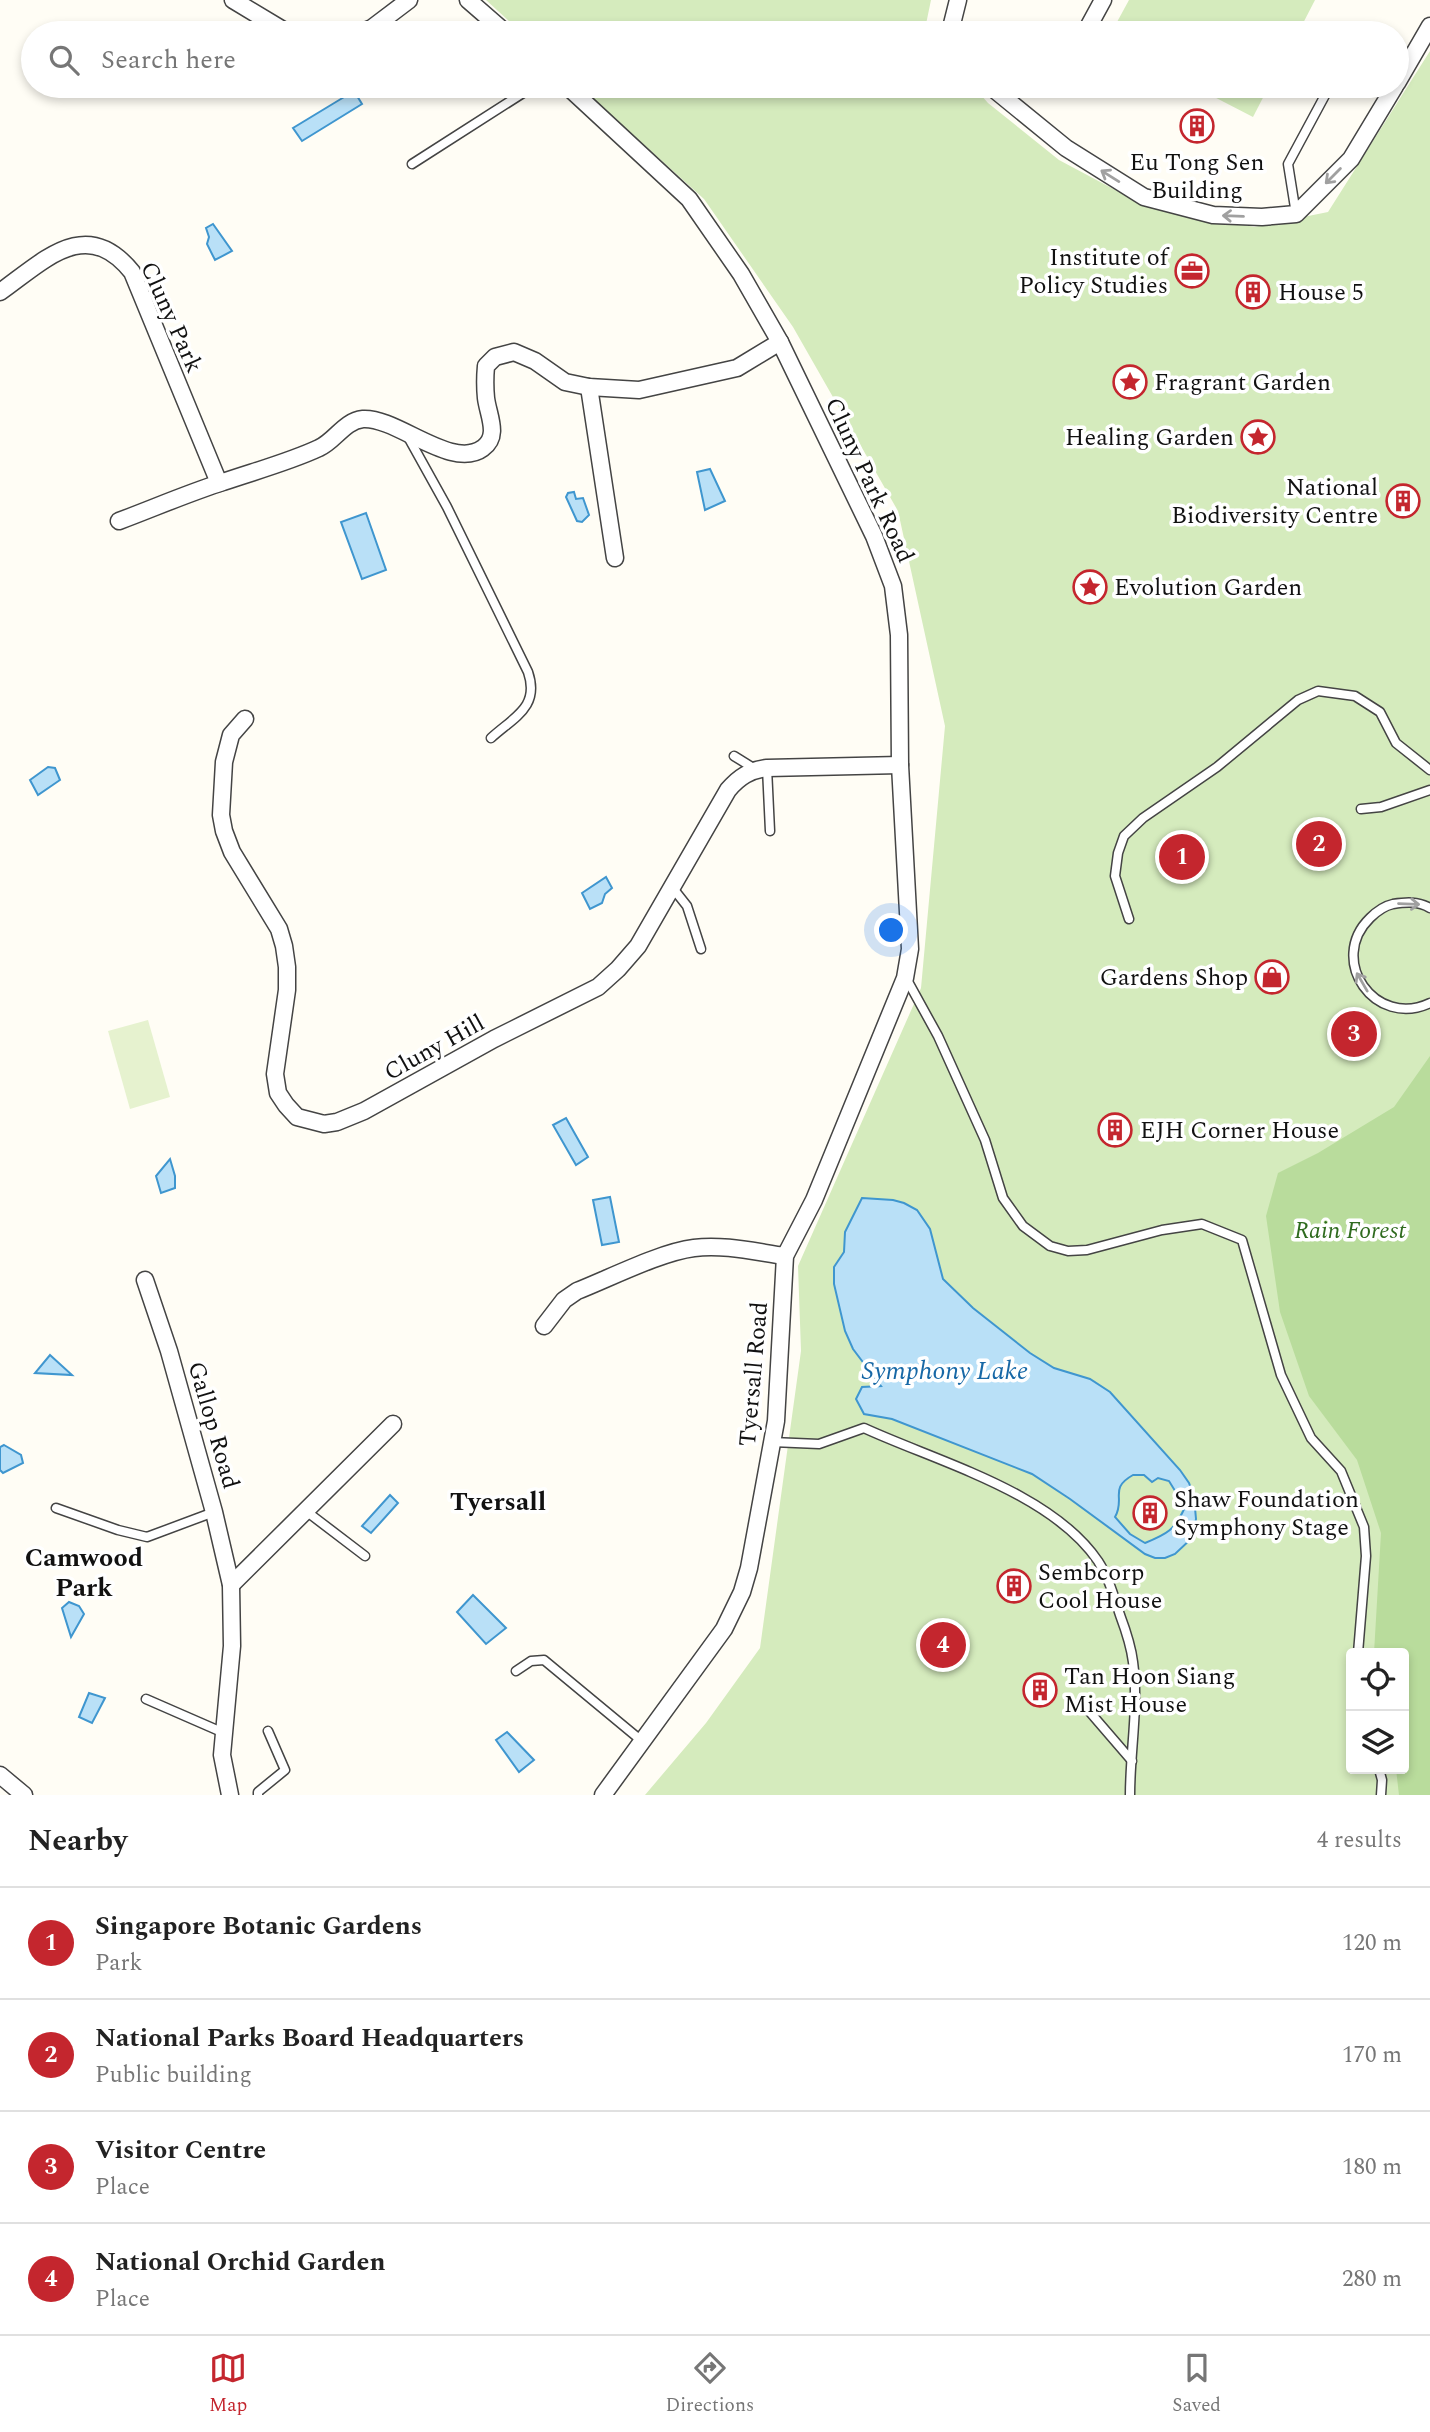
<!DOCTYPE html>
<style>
body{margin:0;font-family:Spectral,serif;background:#f6f6f6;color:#222}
.controls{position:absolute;right:21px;bottom:21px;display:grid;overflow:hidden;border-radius:7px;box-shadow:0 4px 10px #0003}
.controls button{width:63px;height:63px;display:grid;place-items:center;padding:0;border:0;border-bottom:2px solid #e0e0e0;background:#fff;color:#222;font:35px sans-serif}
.you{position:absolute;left:892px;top:931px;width:24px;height:24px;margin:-18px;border:5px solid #fff;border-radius:50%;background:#1a73e8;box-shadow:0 0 0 10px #1a73e833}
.badge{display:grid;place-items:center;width:46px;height:46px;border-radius:50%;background:#c4262e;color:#fff;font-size:23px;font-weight:700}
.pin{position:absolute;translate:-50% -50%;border:4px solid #fff;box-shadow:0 2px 7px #0006}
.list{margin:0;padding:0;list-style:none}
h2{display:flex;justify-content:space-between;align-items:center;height:91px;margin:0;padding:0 28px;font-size:30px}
h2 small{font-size:23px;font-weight:400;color:#767676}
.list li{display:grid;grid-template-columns:46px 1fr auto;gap:21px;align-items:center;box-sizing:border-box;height:112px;padding:0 28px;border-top:2px solid #e0e0e0}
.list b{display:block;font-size:26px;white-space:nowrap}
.list p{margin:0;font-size:23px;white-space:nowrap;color:#767676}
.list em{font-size:23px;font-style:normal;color:#767676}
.icon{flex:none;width:38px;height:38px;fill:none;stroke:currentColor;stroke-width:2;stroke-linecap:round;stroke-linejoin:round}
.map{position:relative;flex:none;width:1430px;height:1795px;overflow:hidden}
.search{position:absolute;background:#fff;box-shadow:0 4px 10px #0003;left:21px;right:21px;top:21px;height:77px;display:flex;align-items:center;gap:18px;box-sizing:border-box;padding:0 24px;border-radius:38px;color:#767676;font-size:26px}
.sheet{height:539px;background:#fff}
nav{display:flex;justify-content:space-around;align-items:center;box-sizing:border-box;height:98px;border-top:2px solid #e0e0e0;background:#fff;font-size:19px;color:#767676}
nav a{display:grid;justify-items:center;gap:4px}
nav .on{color:#c4262e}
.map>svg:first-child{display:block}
.green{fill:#d5ebbd;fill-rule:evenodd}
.forest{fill:#b9dc9c}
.pitch{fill:#e6f2cf}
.water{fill:#b9e0f7;stroke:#3f96cf;stroke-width:2;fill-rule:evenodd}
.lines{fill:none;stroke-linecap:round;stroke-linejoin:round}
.lane-casing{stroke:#444;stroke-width:11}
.street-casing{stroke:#444;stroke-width:19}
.lane{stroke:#fff;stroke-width:8}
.street{stroke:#fff;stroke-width:16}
.oneway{stroke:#a0a0a0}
.labels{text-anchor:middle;stroke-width:7;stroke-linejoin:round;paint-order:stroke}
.poi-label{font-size:24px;fill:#111;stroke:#fff;text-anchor:start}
.street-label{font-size:24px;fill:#111;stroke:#fff}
.park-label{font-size:24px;font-style:italic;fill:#2f6b1f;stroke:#fff}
.water-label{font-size:26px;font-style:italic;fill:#1768a6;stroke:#fff}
.neighbourhood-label{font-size:26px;font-weight:bold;fill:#111;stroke:#fff}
</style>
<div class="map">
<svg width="1430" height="1795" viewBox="0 0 1430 1795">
<rect width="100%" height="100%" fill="#fffdf5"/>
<!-- green -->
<g class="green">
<path d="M486,0h445l-6,29 4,4h-407z"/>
<path d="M1129,0h186l-17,33h-187z"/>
<path d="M1430,51v1744h-785l61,-72 54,-75 41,-297 -3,-85 123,-278 24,-262 -47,-215 -105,-184 -89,-128 -125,-113h394l15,17 71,57 75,40 120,27 74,-15zM1351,1653h53v116h-53z"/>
<path d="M1193,86h76l-16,31z"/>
</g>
<!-- forest -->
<path class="forest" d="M1430,1056v739h-31l-3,-26h8v-116h-30l7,-120 -24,-73 -48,-64 -29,-84 -14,-96 12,-43 40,-20 76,-46z"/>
<!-- pitch -->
<path class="pitch" d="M148,1020l22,77 -40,12 -22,-78z"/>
<!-- water -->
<g class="water">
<path d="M354,91l8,13 -60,37 -9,-13z"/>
<path d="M213,224l19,27 -17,9 -8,-16 2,-7 -3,-9z"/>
<path d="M710,469l15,32 -20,9 -8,-38z"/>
<path d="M574,492l2,7 7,-1 6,17 -7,7 -5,-1 -11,-24 2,-4z"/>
<path d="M366,513l20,57 -24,9 -21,-57z"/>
<path d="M48,767l7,1 5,12 -22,15 -8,-15z"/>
<path d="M606,877l6,11 -7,6 -3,9 -12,6 -8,-16z"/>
<path d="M566,1118l22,39 -12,8 -23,-40z"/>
<path d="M170,1159l5,17v12l-14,5 -5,-17z"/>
<path d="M610,1197l9,45 -17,3 -9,-45z"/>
<path d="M862,1198l31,2 11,3 13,7 13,19 13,50 30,29 57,45 24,15 36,11 20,13 70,78 9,13 5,14 2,22 -4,19 -17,16 -10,4h-10l-10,-4 -75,-55 -38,-25 -140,-55 -28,-5 -8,-15 6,-12 19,-1 -28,-37 -8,-18 -11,-47v-17l10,-15 1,-20zM1133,1475h11l8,7 6,-4 11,3 16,26c-10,23 -18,27 -40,36l-15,-9 -15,-17c11,-19 -7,-28 18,-42z"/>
<path d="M50,1355l22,20 -37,-2z"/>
<path d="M4,1445l17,10 2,8 -20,10 -3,-3v-23z"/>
<path d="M390,1495l8,8 -27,30 -9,-7z"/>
<path d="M473,1595l33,33 -20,16 -29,-32z"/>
<path d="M69,1602l10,4 5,8 -13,23 -9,-29z"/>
<path d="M89,1693l16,5 -13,25 -13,-6z"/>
<path d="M507,1732l27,28 -15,12 -23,-32z"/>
</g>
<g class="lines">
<defs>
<g id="lane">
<path d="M412,164l122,-78"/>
<path d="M1296,214l-8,-50 42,-78"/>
<path d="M407,435l40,72 81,165c12,35 -14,45 -37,66"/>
<path d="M734,756l21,13"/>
<path d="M767,768l3,63"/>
<path d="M1361,809l20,-2 49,-17"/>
<path d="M672,887l15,19 14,43"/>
<path d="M1430,908c-12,-7 -24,-6 -37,-4 -9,2 -16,7 -23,14 -43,42 5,111 60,85"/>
<path d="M1129,919l-14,-43 3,-23 6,-17 19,-18 74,-51 81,-67 20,-9 37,5 25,16 16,31 34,27"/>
<path d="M906,978l32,58 47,104 18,58 20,28 27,20 18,5 19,-1 75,-20 40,-6 40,16 39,135 30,63 30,33 23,56 2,29 -8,97"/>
<path d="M772,1442l47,2 45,-16c74,34 187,64 234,133 11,17 16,36 22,54 6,16 11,30 13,47 6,44 -3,89 -3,133"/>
<path d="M56,1508l62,22 29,7 67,-25"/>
<path d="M306,1511l59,45"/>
<path d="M516,1671l15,-10 13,-1 99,82"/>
<path d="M146,1699l78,34"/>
<path d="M1082,1703l50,58"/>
<path d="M1379,1769l3,11 -1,15"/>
<path d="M258,1795v-3l27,-22 -17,-39"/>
</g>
<g id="street">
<path d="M233,0l55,33"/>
<path d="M468,0l38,33"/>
<path d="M360,33l12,-5 37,-28"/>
<path d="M953,33l-2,-5 7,-28"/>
<path d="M1085,33l18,-33"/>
<path d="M1397,83l33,-57"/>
<path d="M567,86l122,113 52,75 39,68 94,194 19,50 6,49 1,130 10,184 -5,29 -91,222 -29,56 -9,165 -27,147 -7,24 -18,37 -121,166"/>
<path d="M990,86l76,62 78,49 69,18 49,2 34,-3 55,-55 44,-73"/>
<path d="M0,292c44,-31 86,-77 132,-20l87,211"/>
<path d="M589,387l26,171"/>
<path d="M119,521c35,-13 69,-28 104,-39 32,-11 66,-20 96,-34 16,-7 25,-27 44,-29 34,-2 89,52 120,29 17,-12 5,-33 3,-50 -1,-10 -1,-21 0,-32l9,-9 19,-5 21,9 30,21 24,5 50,3 98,-22 43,-26"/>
<path d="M245,719l-14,16 -7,27 -3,53 3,16 8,21 47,77 5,17 3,21v23l-12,84 3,19 8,12 11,12 27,7 13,-2 27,-11 130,-72 104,-52 20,-18 20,-23 90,-156c11,-13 22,-20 39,-22l133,-3"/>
<path d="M145,1280l24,71 45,161 17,73 1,61 -10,109 8,40"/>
<path d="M544,1326l20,-26 13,-9c33,-13 84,-39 117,-43 29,-4 62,4 91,8"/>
<path d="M231,1585l162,-161"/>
<path d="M0,1775l24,20"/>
</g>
</defs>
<!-- lane casing -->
<use href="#lane" class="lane-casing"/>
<!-- street casing -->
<use href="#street" class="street-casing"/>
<!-- lane -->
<use href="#lane" class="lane"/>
<!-- street -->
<use href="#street" class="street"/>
</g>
<!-- one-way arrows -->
<defs><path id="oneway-shaft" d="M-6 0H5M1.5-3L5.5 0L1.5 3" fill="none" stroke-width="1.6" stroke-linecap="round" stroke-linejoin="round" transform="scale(1.75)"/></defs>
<g class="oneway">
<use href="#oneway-shaft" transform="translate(1110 176) rotate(-148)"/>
<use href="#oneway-shaft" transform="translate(1333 176) rotate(135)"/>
<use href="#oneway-shaft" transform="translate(1233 216) rotate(-178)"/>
<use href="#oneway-shaft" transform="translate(1409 904) rotate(2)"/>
<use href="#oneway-shaft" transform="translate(1362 982) rotate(-120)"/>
</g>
<!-- icons -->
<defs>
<symbol id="building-ring" viewBox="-11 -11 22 22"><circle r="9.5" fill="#fff" stroke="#c4262e" stroke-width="1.5"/><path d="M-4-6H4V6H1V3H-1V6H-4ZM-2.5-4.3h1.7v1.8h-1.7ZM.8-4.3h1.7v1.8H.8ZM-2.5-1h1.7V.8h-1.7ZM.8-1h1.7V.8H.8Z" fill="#c4262e"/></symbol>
<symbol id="office-ring" viewBox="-11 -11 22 22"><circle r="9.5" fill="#fff" stroke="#c4262e" stroke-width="1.5"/><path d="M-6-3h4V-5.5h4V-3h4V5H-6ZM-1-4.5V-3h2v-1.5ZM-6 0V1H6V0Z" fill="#c4262e"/></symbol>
<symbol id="sight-ring" viewBox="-11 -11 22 22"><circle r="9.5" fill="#fff" stroke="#c4262e" stroke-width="1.5"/><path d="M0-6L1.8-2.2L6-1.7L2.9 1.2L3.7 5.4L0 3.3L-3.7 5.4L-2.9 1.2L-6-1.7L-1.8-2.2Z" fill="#c4262e"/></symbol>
<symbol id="shop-ring" viewBox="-11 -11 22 22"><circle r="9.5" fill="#fff" stroke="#c4262e" stroke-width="1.5"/><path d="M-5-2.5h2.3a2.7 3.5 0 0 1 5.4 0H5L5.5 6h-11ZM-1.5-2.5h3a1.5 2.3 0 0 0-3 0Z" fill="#c4262e"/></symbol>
</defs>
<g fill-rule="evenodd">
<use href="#building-ring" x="1178" y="107" width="38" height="38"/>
<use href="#office-ring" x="1173" y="252" width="38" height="38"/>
<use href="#building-ring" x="1234" y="273" width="38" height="38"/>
<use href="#sight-ring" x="1111" y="363" width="38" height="38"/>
<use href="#sight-ring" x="1239" y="418" width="38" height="38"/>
<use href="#building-ring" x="1384" y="482" width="38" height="38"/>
<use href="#sight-ring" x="1071" y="568" width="38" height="38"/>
<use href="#shop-ring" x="1253" y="958" width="38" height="38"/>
<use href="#building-ring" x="1096" y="1111" width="38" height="38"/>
<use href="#building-ring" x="1131" y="1494" width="38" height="38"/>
<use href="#building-ring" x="995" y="1567" width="38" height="38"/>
<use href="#building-ring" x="1021" y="1671" width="38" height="38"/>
</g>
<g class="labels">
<!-- poi labels -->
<g class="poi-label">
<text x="1197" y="170" text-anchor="middle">Eu Tong Sen<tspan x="1197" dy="28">Building</tspan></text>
<text x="1168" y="265" text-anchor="end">Institute of<tspan x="1168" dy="28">Policy Studies</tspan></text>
<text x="1278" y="300">House 5</text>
<text x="1154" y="390">Fragrant Garden</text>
<text x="1234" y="445" text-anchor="end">Healing Garden</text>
<text x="1378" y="495" text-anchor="end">National<tspan x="1378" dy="28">Biodiversity Centre</tspan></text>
<text x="1114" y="595">Evolution Garden</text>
<text x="1248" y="985" text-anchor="end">Gardens Shop</text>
<text x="1140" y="1138">EJH Corner House</text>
<text x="1174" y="1507">Shaw Foundation<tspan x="1174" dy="28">Symphony Stage</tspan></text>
<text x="1038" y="1580">Sembcorp<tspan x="1038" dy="28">Cool House</tspan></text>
<text x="1064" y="1684">Tan Hoon Siang<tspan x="1064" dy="28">Mist House</tspan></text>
</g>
<!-- street labels -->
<g class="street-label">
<text transform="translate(172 317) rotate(66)" y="8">Cluny Park</text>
<text transform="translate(870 480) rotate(65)" y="8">Cluny Park Road</text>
<text transform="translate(434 1047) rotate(-29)" y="8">Cluny Hill</text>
<text transform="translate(753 1374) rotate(-85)" y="8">Tyersall Road</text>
<text transform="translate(214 1425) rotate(74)" y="8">Gallop Road</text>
</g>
<!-- park labels -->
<g class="park-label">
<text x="1350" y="1238">Rain Forest</text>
</g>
<!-- water labels -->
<g class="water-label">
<text x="945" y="1379">Symphony Lake</text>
</g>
<!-- neighbourhood labels -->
<g class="neighbourhood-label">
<text x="498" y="1510">Tyersall</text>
<text x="84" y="1566">Camwood<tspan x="84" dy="30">Park</tspan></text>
</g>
</g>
</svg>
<div class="controls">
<button><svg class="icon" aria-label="locate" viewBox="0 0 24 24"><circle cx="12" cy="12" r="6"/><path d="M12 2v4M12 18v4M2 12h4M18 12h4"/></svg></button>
<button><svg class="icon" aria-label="layers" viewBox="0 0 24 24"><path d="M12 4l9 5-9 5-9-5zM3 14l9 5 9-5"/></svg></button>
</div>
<div class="you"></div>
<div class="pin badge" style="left:1182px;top:857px">1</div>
<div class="pin badge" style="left:1319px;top:844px">2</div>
<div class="pin badge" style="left:1354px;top:1034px">3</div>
<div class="pin badge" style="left:943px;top:1645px">4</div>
<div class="search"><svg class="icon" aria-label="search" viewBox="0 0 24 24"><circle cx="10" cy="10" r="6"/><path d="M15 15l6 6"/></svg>Search here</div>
</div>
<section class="sheet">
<h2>Nearby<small>4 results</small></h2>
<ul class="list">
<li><span class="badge">1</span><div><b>Singapore Botanic Gardens</b><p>Park</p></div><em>120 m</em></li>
<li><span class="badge">2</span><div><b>National Parks Board Headquarters</b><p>Public building</p></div><em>170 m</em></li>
<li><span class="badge">3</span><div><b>Visitor Centre</b><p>Place</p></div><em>180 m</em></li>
<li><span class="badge">4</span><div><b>National Orchid Garden</b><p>Place</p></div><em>280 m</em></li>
</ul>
</section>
<nav>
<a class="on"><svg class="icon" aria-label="map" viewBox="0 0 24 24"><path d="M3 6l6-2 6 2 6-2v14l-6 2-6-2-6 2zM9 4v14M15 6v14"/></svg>Map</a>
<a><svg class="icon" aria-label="directions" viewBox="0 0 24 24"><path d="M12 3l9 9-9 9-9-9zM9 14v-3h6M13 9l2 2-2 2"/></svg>Directions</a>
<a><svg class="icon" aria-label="saved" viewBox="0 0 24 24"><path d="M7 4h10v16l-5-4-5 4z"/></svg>Saved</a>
</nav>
